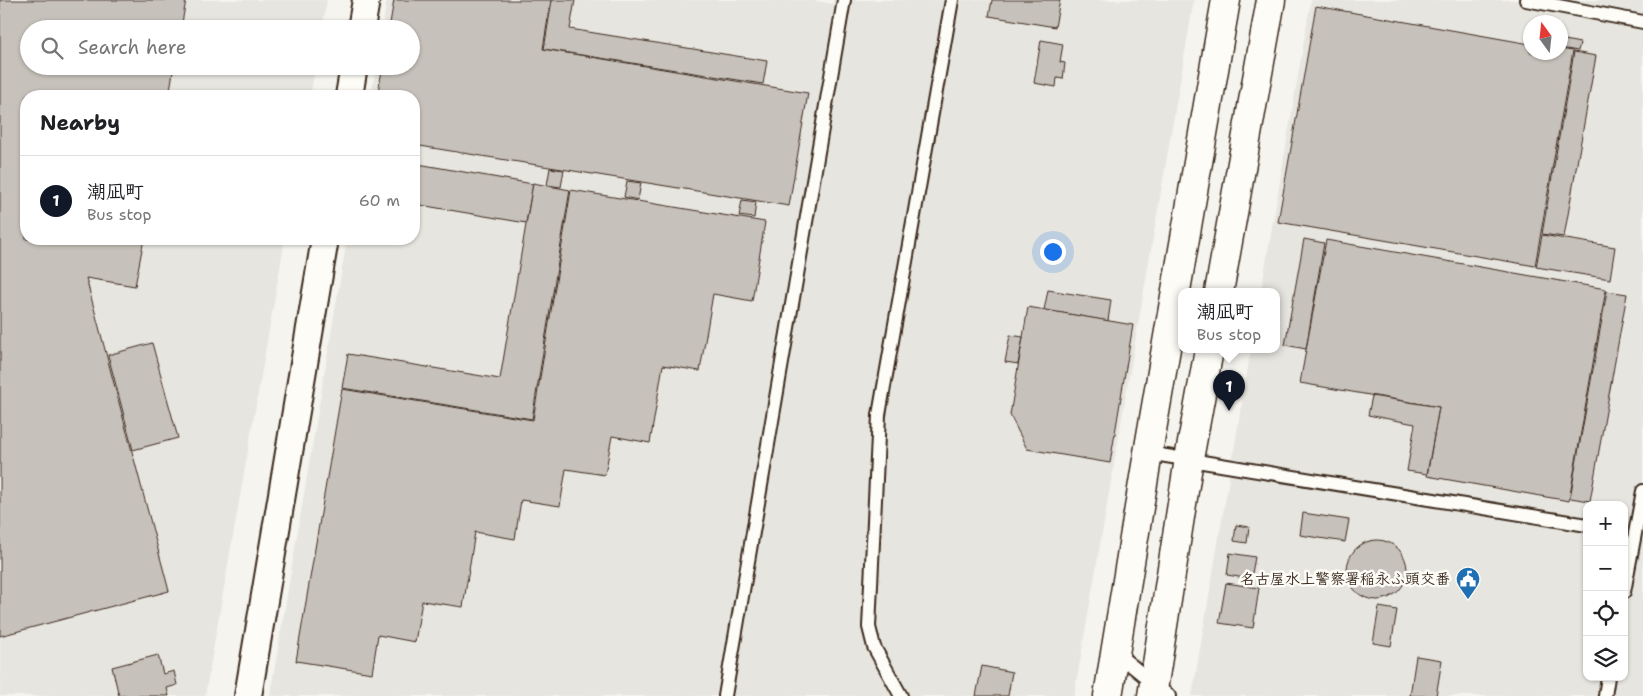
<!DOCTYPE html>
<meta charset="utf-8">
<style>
body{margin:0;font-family:"Shantell Sans","Klee One",sans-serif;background:#f2f2f2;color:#202124}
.controls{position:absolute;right:15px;bottom:15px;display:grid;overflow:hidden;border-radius:10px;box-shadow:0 1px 4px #0004}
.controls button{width:45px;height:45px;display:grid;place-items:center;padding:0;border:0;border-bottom:1px solid #e0e0e0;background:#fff;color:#202124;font:25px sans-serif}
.compass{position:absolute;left:1523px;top:15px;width:45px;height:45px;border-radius:50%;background:#fff;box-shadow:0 1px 4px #0004;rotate:345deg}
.you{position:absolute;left:1052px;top:251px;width:18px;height:18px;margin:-12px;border:4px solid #fff;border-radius:50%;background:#1a73e8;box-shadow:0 0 0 8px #1a73e833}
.badge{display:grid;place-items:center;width:32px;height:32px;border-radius:50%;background:#111827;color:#fff;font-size:16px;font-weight:700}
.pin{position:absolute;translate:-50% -41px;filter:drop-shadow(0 1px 2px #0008)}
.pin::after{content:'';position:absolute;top:26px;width:18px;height:15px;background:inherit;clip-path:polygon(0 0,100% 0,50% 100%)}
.popup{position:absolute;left:1178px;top:288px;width:102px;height:65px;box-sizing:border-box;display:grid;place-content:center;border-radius:10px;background:#fff;filter:drop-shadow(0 1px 4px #0005);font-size:16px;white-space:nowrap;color:#757577}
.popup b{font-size:19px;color:#202124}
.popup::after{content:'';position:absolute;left:50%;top:100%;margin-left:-10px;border:10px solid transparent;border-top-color:#fff}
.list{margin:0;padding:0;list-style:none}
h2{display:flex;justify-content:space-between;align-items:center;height:65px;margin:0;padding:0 20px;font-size:21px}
h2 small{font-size:16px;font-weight:400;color:#757577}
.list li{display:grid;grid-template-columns:32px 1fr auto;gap:15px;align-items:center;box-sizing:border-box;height:90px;padding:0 20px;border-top:1px solid #e0e0e0}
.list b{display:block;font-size:19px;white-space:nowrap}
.list p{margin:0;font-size:16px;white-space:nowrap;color:#757577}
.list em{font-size:16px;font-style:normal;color:#757577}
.icon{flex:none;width:28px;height:28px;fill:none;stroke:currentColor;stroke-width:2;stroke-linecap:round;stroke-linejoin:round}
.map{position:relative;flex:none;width:1643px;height:696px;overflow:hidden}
.search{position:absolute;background:#fff;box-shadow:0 1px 4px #0004;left:20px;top:20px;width:400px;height:55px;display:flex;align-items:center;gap:12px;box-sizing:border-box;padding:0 18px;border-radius:28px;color:#757577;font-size:19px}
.panel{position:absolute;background:#fff;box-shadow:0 1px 4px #0004;left:20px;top:90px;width:400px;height:155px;border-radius:20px}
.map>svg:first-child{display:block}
.built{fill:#e7e5df;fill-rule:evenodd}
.building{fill:#c7c1bb;stroke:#3b2a1e}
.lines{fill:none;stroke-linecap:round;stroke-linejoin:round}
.service-casing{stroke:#3b2a1e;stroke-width:16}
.minor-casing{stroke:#3b2a1e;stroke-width:30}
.tertiary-casing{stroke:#3b2a1e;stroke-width:31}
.service{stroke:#fdfcf7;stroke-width:12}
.minor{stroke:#fdfcf7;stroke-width:26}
.tertiary{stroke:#fdfcf7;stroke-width:28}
.labels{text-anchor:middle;stroke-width:5;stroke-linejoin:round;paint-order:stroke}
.poi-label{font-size:15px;font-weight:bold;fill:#3b2a1e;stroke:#fdfcf7;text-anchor:end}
</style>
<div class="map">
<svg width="1643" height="696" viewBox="0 0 1643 696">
<rect width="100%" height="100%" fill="#f5f4ee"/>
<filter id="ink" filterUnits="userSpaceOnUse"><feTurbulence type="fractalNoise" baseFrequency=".02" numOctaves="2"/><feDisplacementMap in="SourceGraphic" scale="10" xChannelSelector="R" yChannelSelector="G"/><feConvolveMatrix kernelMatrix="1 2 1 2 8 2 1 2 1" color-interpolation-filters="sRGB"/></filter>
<g filter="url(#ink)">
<!-- built -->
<g class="built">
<path d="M0,0h327l-5,29h-293v37h287l-6,30h-284v143h259l-80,457h-205z"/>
<path d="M387,0h425l21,4v-4h361l-120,696h-804l77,-457h67v-143h-43l5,-30h35v-37h-29z"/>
<path d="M1311,0h332v696h-451l59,-346h25v-58h-15zM1530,22h30v30h-30zM1587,505h37v172h-37z"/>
</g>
<!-- building -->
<g class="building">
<path d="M0,0h186l-5,29h-152v37h145l-5,30h-143v143h118l-9,47 -49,-8 83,313 -169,45z"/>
<path d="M394,0h157l-8,49 265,44 -19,113 -375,-61v-49h-37l6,-30h28v-37h-22z"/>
<path d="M552,0h23l-5,29 197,32 -4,23 -219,-35z"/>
<path d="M992,0h68l-5,27 -66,-11z"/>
<path d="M1316,6l214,38v8h30v-3l13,2 -38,215 -257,-44z"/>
<path d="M1560,39l20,4 -2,8 -18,-3z"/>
<path d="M1041,40l22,4 -3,18 5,1 -2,16 -6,-1 -1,9 -22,-4z"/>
<path d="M1574,52l22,4 -32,181 -22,-3z"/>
<path d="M418,164l115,20 -7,39 -112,-19v-14z"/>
<path d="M550,168l14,2 -3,17 -14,-2z"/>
<path d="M627,181l14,2 -3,17 -14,-3z"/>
<path d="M533,183l37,7 -38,229 -190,-31 6,-34 152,25z"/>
<path d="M571,190l194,32 -13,79 -39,-7 -13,77 -37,-6 -13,78 -38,-7 -7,39 -39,-6 -6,37 -39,-6 -6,39 -40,-7 -12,75 -41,-6 -7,41 -37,-7 -6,38 -76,-12 46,-272 191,31z"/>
<path d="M742,200l14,2 -2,16 -15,-2z"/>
<path d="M1542,235l73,12 -5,32 -74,-12z"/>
<path d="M1304,239l20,4 -18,106 -21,-4z"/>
<path d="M1326,240l280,49 -37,212 -142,-25 12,-69 -139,-24z"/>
<path d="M1048,290l63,10 -3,21 -64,-11z"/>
<path d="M1607,291l20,3 -37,207 -20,-3z"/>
<path d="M1028,307l105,18 -23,138 -83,-14 -17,-34z"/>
<path d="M1010,335l13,2 -5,27 -13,-2z"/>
<path d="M152,343l26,95 -45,12 -25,-95z"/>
<path d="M1372,396l67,11 -12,67 -20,-3 8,-47 -47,-9z"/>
<path d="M1303,513l46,7 -4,22 -45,-7z"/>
<path d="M1236,525l13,2 -2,16 -13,-2z"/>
<circle cx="1377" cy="570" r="30"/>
<path d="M1230,553l25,4 -4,22 -24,-4z"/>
<path d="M1226,583l33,5 -6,40 -34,-5z"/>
<path d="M1379,607l18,3 -6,36 -18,-3z"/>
<path d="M158,655l5,19 11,-3 3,14 -10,3 2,8h-50l-7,-29z"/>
<path d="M1416,656l26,4 -6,36h-26z"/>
<path d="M982,666l30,6 -4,24h-32z"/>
</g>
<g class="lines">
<defs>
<g id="service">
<path d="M1526,0l117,22"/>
<path d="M1148,453l439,72"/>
<path d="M1624,592l19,-101"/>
<path d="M1115,652l54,44"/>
<path d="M725,696l119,-696"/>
<path d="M901,696l-27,-49 -5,-20 10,-212 73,-415"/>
<path d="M1605,696l3,-19"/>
</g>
<g id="minor">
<path d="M361,29l5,-29"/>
<path d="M349,96l5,-30"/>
<path d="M248,696l77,-457"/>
</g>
<g id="tertiary">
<path d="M1219,292l52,-292"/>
<path d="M1108,696l40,-243 78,-453"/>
<path d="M1152,696l37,-237 20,-109"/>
</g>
</defs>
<!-- service casing -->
<use href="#service" class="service-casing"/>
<!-- minor casing -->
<use href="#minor" class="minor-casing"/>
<!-- tertiary casing -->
<use href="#tertiary" class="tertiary-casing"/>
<!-- service -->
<use href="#service" class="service"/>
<!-- minor -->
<use href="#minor" class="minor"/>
<!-- tertiary -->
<use href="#tertiary" class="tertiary"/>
</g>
</g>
<!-- icons -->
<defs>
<symbol id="civic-pin" viewBox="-11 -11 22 30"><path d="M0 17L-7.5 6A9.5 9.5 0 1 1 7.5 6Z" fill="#1f6fb2" stroke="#fdfcf7"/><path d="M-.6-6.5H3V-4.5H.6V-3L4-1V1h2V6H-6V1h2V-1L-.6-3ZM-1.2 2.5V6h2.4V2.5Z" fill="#fff"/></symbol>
</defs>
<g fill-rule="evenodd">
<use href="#civic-pin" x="1454" y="565" width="28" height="38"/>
</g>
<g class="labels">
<!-- poi labels -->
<g class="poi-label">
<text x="1450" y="584">名古屋水上警察署稲永ふ頭交番</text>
</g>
</g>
</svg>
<div class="controls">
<button>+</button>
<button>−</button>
<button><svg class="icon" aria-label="locate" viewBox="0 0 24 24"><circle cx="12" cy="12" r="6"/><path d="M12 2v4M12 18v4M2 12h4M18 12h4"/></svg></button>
<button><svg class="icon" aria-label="layers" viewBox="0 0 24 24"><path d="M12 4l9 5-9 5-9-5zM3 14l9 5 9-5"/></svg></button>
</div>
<svg class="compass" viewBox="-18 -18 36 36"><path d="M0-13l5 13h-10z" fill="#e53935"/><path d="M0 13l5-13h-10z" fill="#757577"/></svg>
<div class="you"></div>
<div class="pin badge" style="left:1229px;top:411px">1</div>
<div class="popup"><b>潮凪町</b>Bus stop</div>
<div class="search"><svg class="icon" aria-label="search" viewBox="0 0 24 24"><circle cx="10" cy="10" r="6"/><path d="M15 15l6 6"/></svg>Search here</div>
<section class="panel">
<h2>Nearby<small></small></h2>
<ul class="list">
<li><span class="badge">1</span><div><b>潮凪町</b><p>Bus stop</p></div><em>60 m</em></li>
</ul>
</section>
</div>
